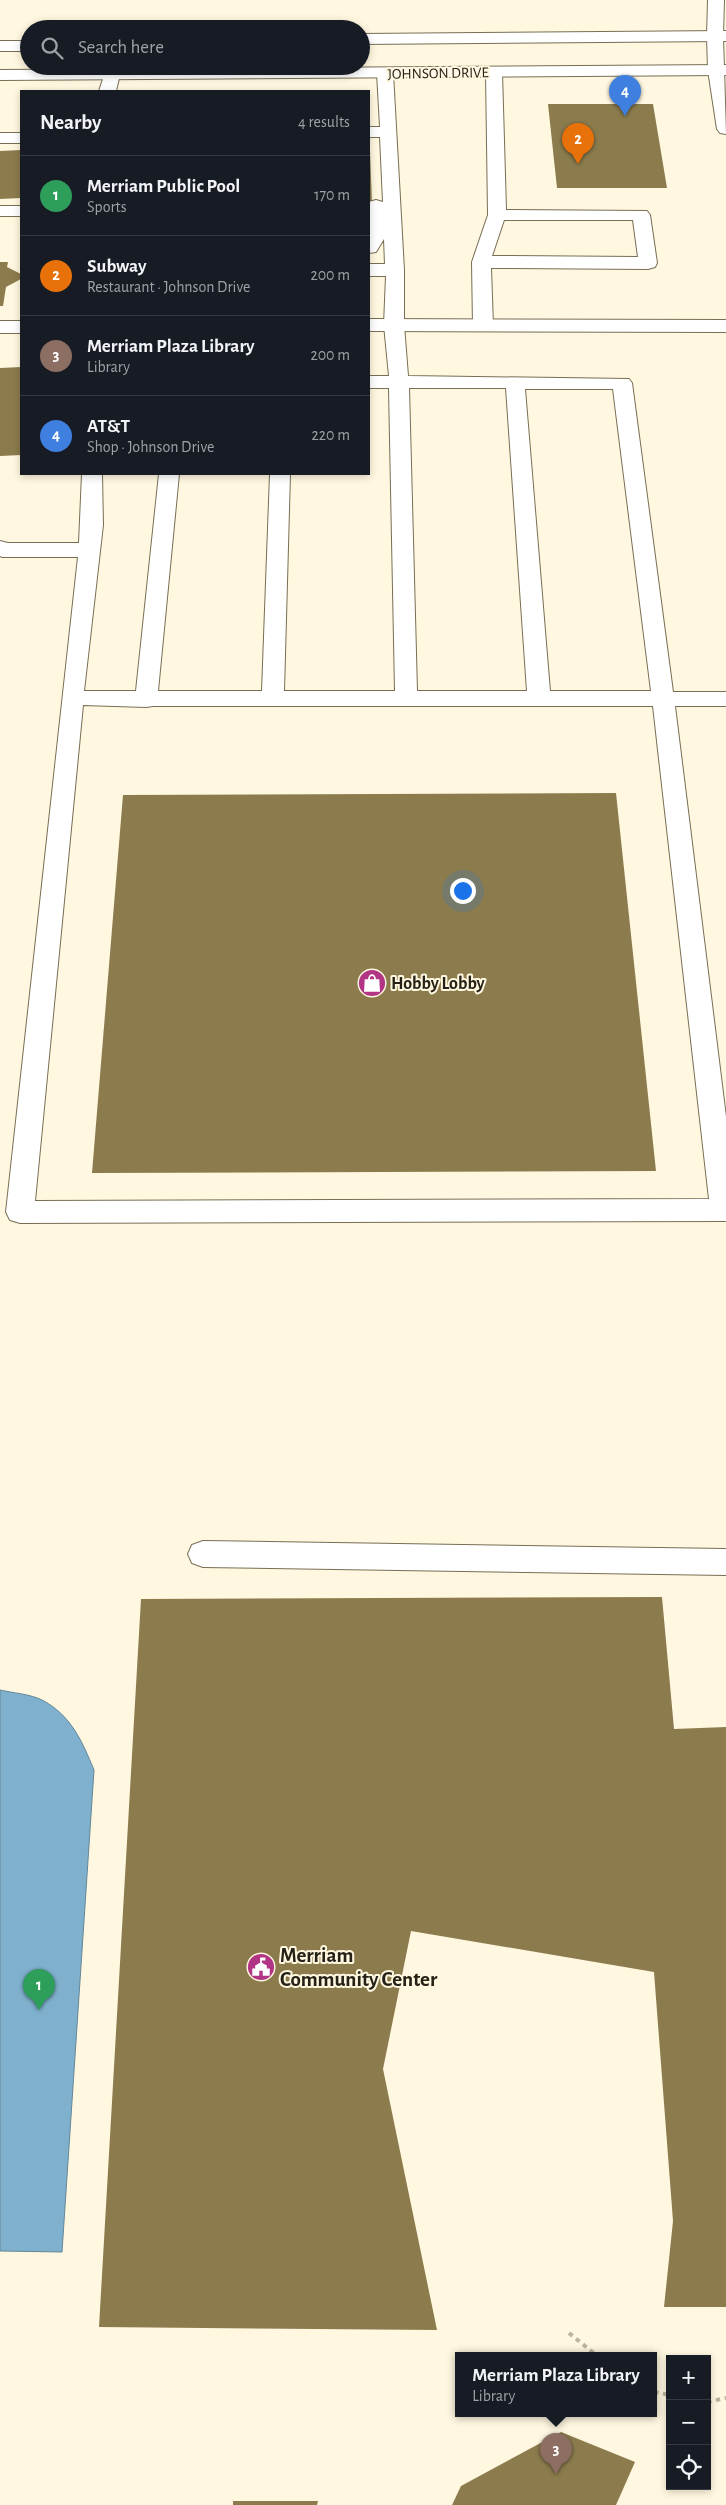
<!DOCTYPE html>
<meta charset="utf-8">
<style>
body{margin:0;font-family:"Alegreya Sans",sans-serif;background:#242831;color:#f1f3f6}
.controls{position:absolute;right:15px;bottom:15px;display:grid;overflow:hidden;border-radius:0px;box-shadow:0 2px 8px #0003}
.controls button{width:45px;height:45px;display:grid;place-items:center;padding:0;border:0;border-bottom:1px solid #363941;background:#171b24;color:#f1f3f6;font:25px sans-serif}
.you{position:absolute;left:462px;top:890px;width:18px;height:18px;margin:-12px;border:4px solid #fff;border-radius:50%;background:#1a73e8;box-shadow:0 0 0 8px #1a73e833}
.badge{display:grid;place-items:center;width:32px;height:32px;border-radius:50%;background:#0b8043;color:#fff;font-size:16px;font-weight:700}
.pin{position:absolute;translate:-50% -41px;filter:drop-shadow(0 1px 2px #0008)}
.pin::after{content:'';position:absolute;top:26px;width:18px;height:15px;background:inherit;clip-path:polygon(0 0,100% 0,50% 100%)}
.popup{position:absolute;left:455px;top:2352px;width:202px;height:65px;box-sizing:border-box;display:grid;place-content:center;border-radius:0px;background:#171b24;filter:drop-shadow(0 1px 4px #0005);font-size:16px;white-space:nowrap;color:#9ea1a6}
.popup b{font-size:19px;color:#f1f3f6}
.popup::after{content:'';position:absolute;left:50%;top:100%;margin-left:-10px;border:10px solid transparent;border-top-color:#171b24}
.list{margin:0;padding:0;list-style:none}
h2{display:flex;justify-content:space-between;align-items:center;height:65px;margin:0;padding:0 20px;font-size:21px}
h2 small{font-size:16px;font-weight:400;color:#9ea1a6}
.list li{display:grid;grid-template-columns:32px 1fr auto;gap:15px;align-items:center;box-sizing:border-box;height:80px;padding:0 20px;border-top:1px solid #363941}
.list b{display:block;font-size:19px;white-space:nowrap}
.list p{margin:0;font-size:16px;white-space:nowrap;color:#9ea1a6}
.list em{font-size:16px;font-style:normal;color:#9ea1a6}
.icon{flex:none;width:28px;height:28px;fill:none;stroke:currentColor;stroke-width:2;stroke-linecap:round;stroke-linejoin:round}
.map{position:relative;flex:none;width:726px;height:2505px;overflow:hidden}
.search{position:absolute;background:#171b24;box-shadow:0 2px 8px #0003;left:20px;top:20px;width:350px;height:55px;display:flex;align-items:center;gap:12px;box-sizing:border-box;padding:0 18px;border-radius:28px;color:#9ea1a6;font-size:19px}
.panel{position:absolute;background:#171b24;box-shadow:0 2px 8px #0003;left:20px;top:90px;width:350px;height:385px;border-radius:0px}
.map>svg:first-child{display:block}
.water{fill:#7fb1ce;stroke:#648697}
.building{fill:#8c7c4d}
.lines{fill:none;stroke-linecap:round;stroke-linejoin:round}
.lane-casing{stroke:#776e54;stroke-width:2}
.street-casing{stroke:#776e54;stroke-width:2}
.secondary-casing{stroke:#776e54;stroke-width:2}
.path{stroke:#bbb4a0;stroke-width:4;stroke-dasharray:4.5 4.5;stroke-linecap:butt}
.lane{fill:#fff;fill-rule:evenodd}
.street{fill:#fff;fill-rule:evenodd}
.secondary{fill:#fff;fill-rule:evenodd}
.labels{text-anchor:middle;stroke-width:4;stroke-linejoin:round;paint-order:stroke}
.far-street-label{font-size:15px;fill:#252117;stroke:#fff7df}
.poi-label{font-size:18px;font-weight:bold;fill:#252117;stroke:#fff7df;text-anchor:start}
.near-poi-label{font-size:21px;font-weight:bold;fill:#252117;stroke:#fff7df;text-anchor:start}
</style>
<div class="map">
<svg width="726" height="2505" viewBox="0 0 726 2505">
<rect width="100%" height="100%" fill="#fff7df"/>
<!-- water -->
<path class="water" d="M0,1690c13,3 30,4 42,10 29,15 40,41 52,70l-32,482 -62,-1z"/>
<!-- building -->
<g class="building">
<path d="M548,104h105l14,84h-110z"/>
<path d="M21,150v48l-21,1v-48z"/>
<path d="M369,150h1l3,80h-4z"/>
<path d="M0,262h8l-1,5 14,7v5l-15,8 -3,19h-3z"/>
<path d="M21,367v88l-21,1v-88z"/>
<path d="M616,793l40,378 -564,2 31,-378z"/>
<path d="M662,1597l12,132 52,-2v580h-62l9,-86 -19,-249 -243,-41 -28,138 54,261 -338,-3 42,-728z"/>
<path d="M561,2432l74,30 -19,43h-164l9,-19z"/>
<path d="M233,2501h85l-1,4h-84z"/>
</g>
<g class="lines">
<defs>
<g id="lane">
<path d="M708,0h16l-1,36 -2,4h-12l-2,-4z"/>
<path d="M494,67l6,1 2,4 4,138 141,1 3,4 7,48 -2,4 -7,2 -157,-1 2,58 -3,4h-14l-3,-4 -1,-64 16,-47 -2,-143 2,-4zM504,220h129l5,37 -146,-1z"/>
<path d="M385,68l6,1 2,4 11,197v55l4,51 221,3 3,4 41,309h53v14h-51l51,411v104l-706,2 -10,-3 -4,-8 72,-655h-76l-2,-1v-15l8,2h71l3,-69h20l1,51 -19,166h52l23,-217h20l-21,217h104l8,-217h20l-6,217h111l-6,-303h-20v-12h20l-5,-51 2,-49h-17v-12h16l-1,-25 -8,13 -7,1v-51l7,-2 7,2 -3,-65h-11v-10h11l-3,-54 2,-4zM409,388h97l21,303h-110zM525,389h88l38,302h-101zM83,705l63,2 7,-1h500l56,493 -674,2z"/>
<path d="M112,69l6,1 2,4 -4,17h-17l7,-21z"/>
<rect x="0" y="133" width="21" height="10"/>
<rect x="0" y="206" width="21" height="10"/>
<path d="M203,1541l523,8v26l-523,-8 -11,-4 -4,-9 4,-9z"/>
</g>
<g id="street">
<path d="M715,31l6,1 2,4 3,98 -6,-1 -3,-4 -9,-59 -1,-34 2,-4z"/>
<path d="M369,319l357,1v12l-357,-1z"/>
<rect x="0" y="321" width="21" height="12"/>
</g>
<g id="secondary">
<path d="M726,31v10l-365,3v-10z"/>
<rect x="0" y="41" width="29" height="10"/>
<path d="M726,65v10l-726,5v-10z"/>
</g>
</defs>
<!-- lane casing -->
<use href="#lane" class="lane-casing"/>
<!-- street casing -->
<use href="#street" class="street-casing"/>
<!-- secondary casing -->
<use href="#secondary" class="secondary-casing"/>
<!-- path -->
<g class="path">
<path d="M569,2333l27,22"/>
<path d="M654,2392l16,3"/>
<path d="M707,2402l19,-4"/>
</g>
<!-- lane -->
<use href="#lane" class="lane"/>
<!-- street -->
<use href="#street" class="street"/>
<!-- secondary -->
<use href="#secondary" class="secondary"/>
</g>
<!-- icons -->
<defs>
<symbol id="shop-disc" viewBox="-11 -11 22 22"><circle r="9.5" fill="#b23484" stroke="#fff7df"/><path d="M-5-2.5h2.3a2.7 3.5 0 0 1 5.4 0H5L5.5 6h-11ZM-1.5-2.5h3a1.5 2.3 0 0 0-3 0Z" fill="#fff"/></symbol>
<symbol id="civic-disc" viewBox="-11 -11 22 22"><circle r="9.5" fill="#b23484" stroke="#fff7df"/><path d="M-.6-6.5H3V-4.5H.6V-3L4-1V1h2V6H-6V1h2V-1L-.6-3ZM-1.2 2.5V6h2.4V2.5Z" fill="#fff"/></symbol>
</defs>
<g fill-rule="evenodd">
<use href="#shop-disc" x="356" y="967" width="32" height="32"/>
<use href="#civic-disc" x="245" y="1951" width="32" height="32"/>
</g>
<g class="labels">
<!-- far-street labels -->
<g class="far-street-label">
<text transform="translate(438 73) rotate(-1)" y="5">JOHNSON DRIVE</text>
</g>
<!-- poi labels -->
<g class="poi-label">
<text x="391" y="989">Hobby Lobby</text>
</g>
<!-- near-poi labels -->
<g class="near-poi-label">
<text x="280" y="1962">Merriam<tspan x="280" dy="24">Community Center</tspan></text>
</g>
</g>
</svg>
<div class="controls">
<button>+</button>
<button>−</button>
<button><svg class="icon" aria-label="locate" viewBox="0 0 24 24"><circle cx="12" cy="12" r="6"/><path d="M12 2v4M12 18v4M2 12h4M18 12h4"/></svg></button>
</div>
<div class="you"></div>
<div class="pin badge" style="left:39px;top:2010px;background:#2e9e5b">1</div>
<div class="pin badge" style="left:578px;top:164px;background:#e8710a">2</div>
<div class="pin badge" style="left:556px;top:2474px;background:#8d6e63">3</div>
<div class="popup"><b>Merriam Plaza Library</b>Library</div>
<div class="pin badge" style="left:625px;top:116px;background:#3f7fe0">4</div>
<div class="search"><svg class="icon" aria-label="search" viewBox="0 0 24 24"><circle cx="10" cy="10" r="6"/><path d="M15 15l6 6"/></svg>Search here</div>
<section class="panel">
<h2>Nearby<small>4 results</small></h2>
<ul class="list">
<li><span class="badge" style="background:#2e9e5b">1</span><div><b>Merriam Public Pool</b><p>Sports</p></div><em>170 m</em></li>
<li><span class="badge" style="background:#e8710a">2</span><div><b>Subway</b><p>Restaurant · Johnson Drive</p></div><em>200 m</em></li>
<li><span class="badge" style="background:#8d6e63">3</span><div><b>Merriam Plaza Library</b><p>Library</p></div><em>200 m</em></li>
<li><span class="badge" style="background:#3f7fe0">4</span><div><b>AT&amp;T</b><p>Shop · Johnson Drive</p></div><em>220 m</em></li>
</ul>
</section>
</div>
